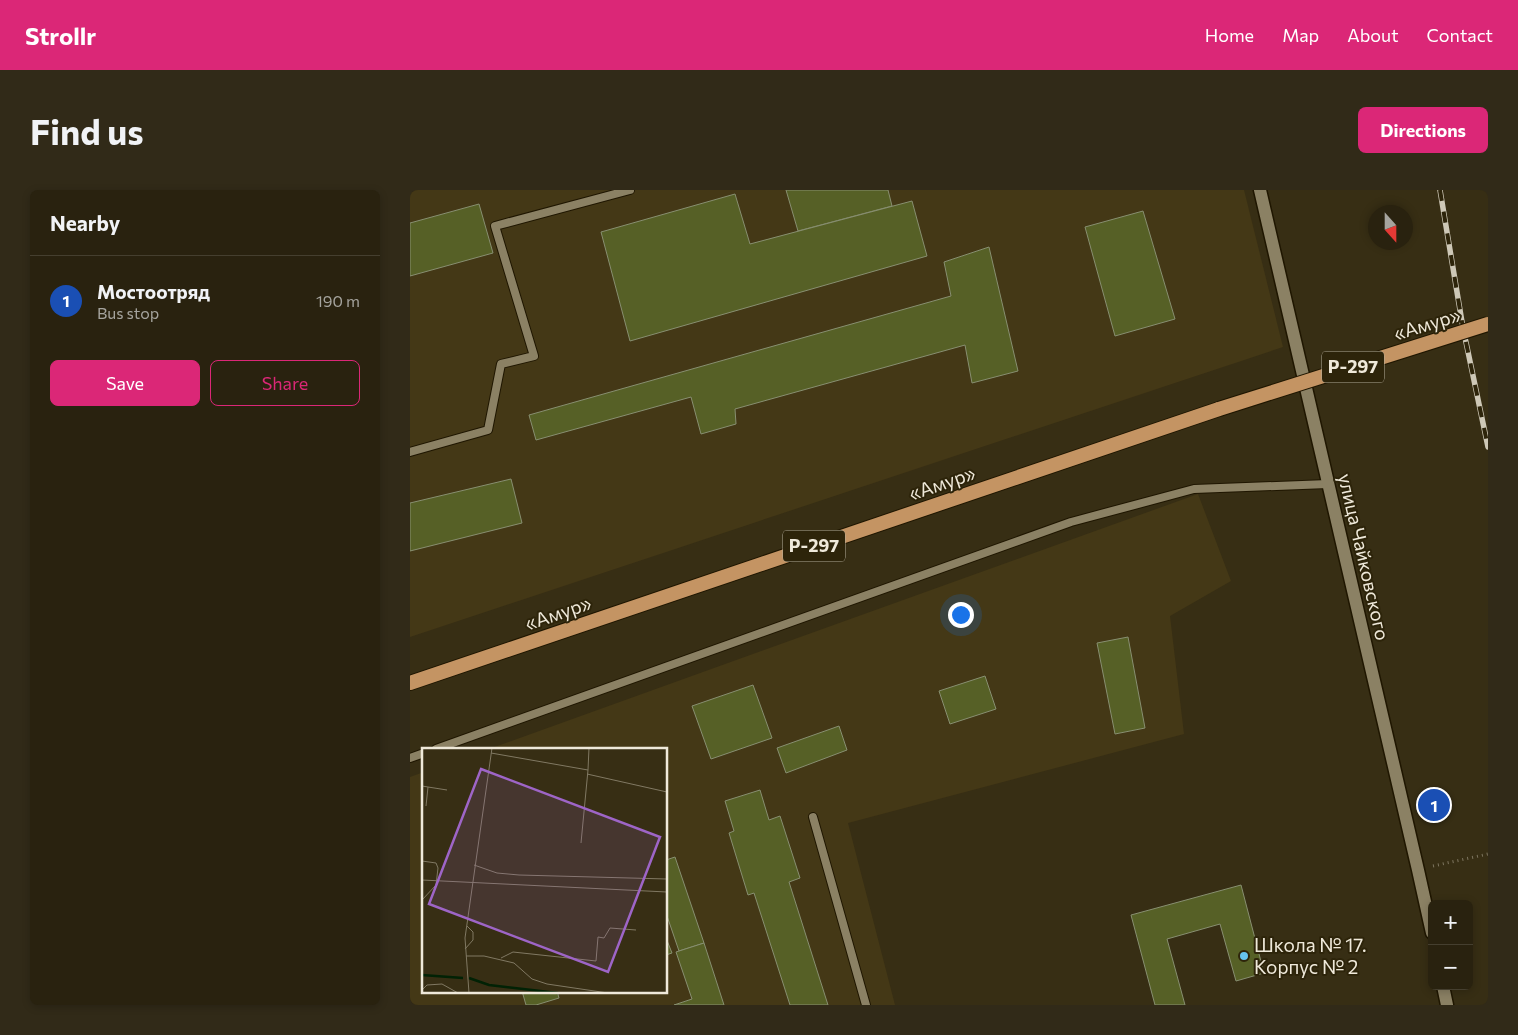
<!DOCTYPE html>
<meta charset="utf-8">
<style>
body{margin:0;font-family:Commissioner,sans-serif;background:#312a18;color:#f1f3f6}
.controls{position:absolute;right:15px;bottom:15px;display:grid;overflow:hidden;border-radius:8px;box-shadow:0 2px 8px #0003}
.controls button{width:45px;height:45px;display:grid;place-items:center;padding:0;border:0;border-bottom:1px solid #453f2f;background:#29220f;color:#f1f3f6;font:25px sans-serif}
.compass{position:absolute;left:958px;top:15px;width:45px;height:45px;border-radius:50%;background:#29220f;box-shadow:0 2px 8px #0003;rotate:159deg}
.you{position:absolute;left:550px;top:424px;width:18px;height:18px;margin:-12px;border:4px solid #fff;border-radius:50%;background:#1a73e8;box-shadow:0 0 0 8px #1a73e833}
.badge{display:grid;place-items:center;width:32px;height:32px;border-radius:50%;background:#db2777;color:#fff;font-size:16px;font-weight:700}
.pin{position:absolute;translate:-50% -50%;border:2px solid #fff;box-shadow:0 1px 5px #0006}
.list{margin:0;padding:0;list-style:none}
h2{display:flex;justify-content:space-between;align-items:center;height:65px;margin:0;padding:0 20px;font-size:21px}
h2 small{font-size:16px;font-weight:400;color:#a5a49e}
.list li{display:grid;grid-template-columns:32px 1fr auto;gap:15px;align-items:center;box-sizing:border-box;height:90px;padding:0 20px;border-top:1px solid #453f2f}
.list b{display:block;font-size:19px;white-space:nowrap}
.list p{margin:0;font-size:16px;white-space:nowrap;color:#a5a49e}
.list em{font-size:16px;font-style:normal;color:#a5a49e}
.actions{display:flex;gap:10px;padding:15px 20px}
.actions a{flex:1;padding:11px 0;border:1px solid #db2777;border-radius:8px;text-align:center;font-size:18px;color:#db2777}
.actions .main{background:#db2777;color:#fff}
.map{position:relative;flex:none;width:1078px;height:815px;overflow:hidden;border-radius:8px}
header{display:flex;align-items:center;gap:30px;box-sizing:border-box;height:70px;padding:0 25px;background:#db2777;color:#fff}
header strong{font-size:24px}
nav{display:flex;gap:28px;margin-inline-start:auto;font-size:18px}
.intro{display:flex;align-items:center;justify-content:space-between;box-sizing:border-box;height:120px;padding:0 30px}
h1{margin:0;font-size:35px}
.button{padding:12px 22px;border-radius:8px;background:#db2777;color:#fff;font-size:18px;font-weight:700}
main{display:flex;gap:30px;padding:0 30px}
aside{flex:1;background:#29220f;border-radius:8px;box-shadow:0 2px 8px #0003}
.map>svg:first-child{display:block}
.built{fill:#443816}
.building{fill:#566026;stroke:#888f71}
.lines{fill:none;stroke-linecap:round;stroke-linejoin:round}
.service-casing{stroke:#1f1600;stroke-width:10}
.tertiary-casing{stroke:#1f1600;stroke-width:15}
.trunk-casing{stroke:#1f1600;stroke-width:16}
.path{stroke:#7d755f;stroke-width:3;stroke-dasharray:1 4;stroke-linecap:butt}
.service{stroke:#8b8164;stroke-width:8}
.tertiary{stroke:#8b8164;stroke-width:12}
.trunk{stroke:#c49463;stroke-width:14}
.rail-casing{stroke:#cec8b7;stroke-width:5.5}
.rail{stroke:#2d240a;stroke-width:4;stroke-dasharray:11;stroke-linecap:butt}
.trunk-bridge-casing{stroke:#1f1600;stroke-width:16;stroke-linecap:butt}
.trunk-bridge{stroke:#c49463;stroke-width:14}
.poi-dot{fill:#66c4ef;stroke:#2d240a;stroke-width:2}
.labels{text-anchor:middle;stroke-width:4;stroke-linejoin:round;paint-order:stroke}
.shield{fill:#2d240a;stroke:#b5ae9c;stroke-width:1}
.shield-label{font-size:18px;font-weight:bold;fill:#efe9da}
.street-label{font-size:19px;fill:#efe9da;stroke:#2d240a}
.poi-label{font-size:19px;fill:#efe9da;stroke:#2d240a;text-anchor:start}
.inset-river{fill:none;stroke:#012205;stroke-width:2.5}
.inset-road{fill:none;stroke:#817963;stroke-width:1}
.view{fill:#9e65c7;fill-opacity:0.15;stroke:#9e65c7;stroke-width:2.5}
.inset-edge{fill:none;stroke:#efe9da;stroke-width:2.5}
</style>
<header>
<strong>Strollr</strong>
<nav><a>Home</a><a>Map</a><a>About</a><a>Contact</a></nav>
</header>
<div class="intro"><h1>Find us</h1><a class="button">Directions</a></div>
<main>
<aside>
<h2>Nearby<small></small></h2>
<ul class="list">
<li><span class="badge" style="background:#1a4fb4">1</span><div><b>Мостоотряд</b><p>Bus stop</p></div><em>190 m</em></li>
</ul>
<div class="actions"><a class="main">Save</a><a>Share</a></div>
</aside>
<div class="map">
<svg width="1078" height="815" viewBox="0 0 1078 815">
<rect width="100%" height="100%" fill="#372e14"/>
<!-- built -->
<g class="built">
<path d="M0,0h834l39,157 -873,290z"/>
<path d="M788,304l33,87 -61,35 14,118 -336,89 47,182h-485v-228l14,-5v219h242v-242h-177z"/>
</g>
<!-- building -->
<g class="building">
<path d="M376,0h102l4,16 -94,25z"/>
<path d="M325,4l15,50 162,-43 15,55 -297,85 -29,-109z"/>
<path d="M69,14l14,49 -83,23v-53z"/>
<path d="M733,21l32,108 -60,17 -30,-109z"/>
<path d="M579,57l29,124 -46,12 -7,-38 -230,64 1,15 -35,10 -10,-37 -155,43 -7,-25 422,-119 -7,-34z"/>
<path d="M101,289l11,44 -112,28v-48z"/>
<path d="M718,447l17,91 -30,6 -18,-91z"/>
<path d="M575,486l11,33 -46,15 -11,-33z"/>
<path d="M343,495l19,53 -61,21 -19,-53z"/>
<path d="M429,536l8,24 -61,23 -9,-25z"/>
<path d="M350,600l9,30 11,-4 20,62 -11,4 39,123h-38l-36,-112 -6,2 -19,-62 5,-2 -9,-30z"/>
<path d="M265,667l29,86 -25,8 -13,-38v-53z"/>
<path d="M831,695l23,88 -28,8 -16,-57 -53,15 18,66h-30l-24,-90z"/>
<path d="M256,748l6,15 -6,2z"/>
<path d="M294,753l20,62h-50l18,-6 -16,-47z"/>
<path d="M112,801h35l2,7 -23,7h-10z"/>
</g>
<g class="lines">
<defs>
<g id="service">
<path d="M0,262l78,-22 13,-66 33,-8 -39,-130 135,-36"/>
<path d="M26,559l635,-227 123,-33 134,-5"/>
<path d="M0,568l14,-5"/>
<path d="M403,627l53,188"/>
</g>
<g id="tertiary">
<path d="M850,0l158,680 14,63"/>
<path d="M1033,796l4,19"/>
</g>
<path id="trunk" d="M0,493l809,-274"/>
</defs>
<!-- service casing -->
<use href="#service" class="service-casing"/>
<!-- tertiary casing -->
<use href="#tertiary" class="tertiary-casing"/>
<!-- trunk casing -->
<use href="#trunk" class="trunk-casing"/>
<!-- path -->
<path class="path" d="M1023,676l55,-12"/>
<!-- service -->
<use href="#service" class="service"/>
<!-- tertiary -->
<use href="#tertiary" class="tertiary"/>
<!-- trunk -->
<use href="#trunk" class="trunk"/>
<defs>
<path id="rail" d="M1030,0l23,138 25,119"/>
</defs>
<!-- rail casing -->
<use href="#rail" class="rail-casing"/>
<!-- rail -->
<use href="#rail" class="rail"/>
<defs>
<path id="trunk-bridge" d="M809,219l269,-85"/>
</defs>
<!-- trunk-bridge casing -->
<use href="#trunk-bridge" class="trunk-bridge-casing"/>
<!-- trunk-bridge -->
<use href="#trunk-bridge" class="trunk-bridge"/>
</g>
<!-- markers -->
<circle class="poi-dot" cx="834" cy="766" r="5"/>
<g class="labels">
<!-- shield labels -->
<g class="shield">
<rect x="912" y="161.5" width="62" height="31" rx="4"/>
<rect x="373" y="340.5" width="62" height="31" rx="4"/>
</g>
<g class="shield-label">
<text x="943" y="183">Р-297</text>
<text x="404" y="362">Р-297</text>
</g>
<!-- street labels -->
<g class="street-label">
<text transform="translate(1017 134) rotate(-17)" y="7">«Амур»</text>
<text transform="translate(532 293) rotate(-19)" y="7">«Амур»</text>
<text transform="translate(954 367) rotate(77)" y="7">улица Чайковского</text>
<text transform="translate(148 423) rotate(-19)" y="7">«Амур»</text>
</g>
<!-- poi labels -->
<g class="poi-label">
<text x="844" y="762">Школа № 17.<tspan x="844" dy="22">Корпус № 2</tspan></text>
</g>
</g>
<!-- overview -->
<g transform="translate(12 558)">
<rect width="245" height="245" fill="#372e14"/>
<path class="inset-river" d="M0,227l41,3M47,230l20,7 69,8"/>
<path class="inset-road" d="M69,5l97,17 -7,73M166,22l1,-22M165,26l80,18M0,38l6,1 -2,19M6,39l19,3M0,113l14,2 2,5 -2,17 -14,15M52,117l23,8 22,2 148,4M0,132l245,12M43,201l8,-9v-8l-6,-6M44,208h18l30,7 18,16 15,5 61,9M79,210l12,-6 83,9 2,-24 6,1 6,-10 26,2M0,242l5,-5 15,-1 16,9M47,245l-4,-55 27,-190"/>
<path class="view" d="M59,21l179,68 -52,135 -179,-68z"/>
<rect width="245" height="245" class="inset-edge"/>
</g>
</svg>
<div class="controls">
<button>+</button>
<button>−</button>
</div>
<svg class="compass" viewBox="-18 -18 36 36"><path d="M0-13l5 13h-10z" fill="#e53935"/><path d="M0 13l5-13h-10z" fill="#a5a49e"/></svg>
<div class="you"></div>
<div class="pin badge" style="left:1024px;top:615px;background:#1a4fb4">1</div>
</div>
</main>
